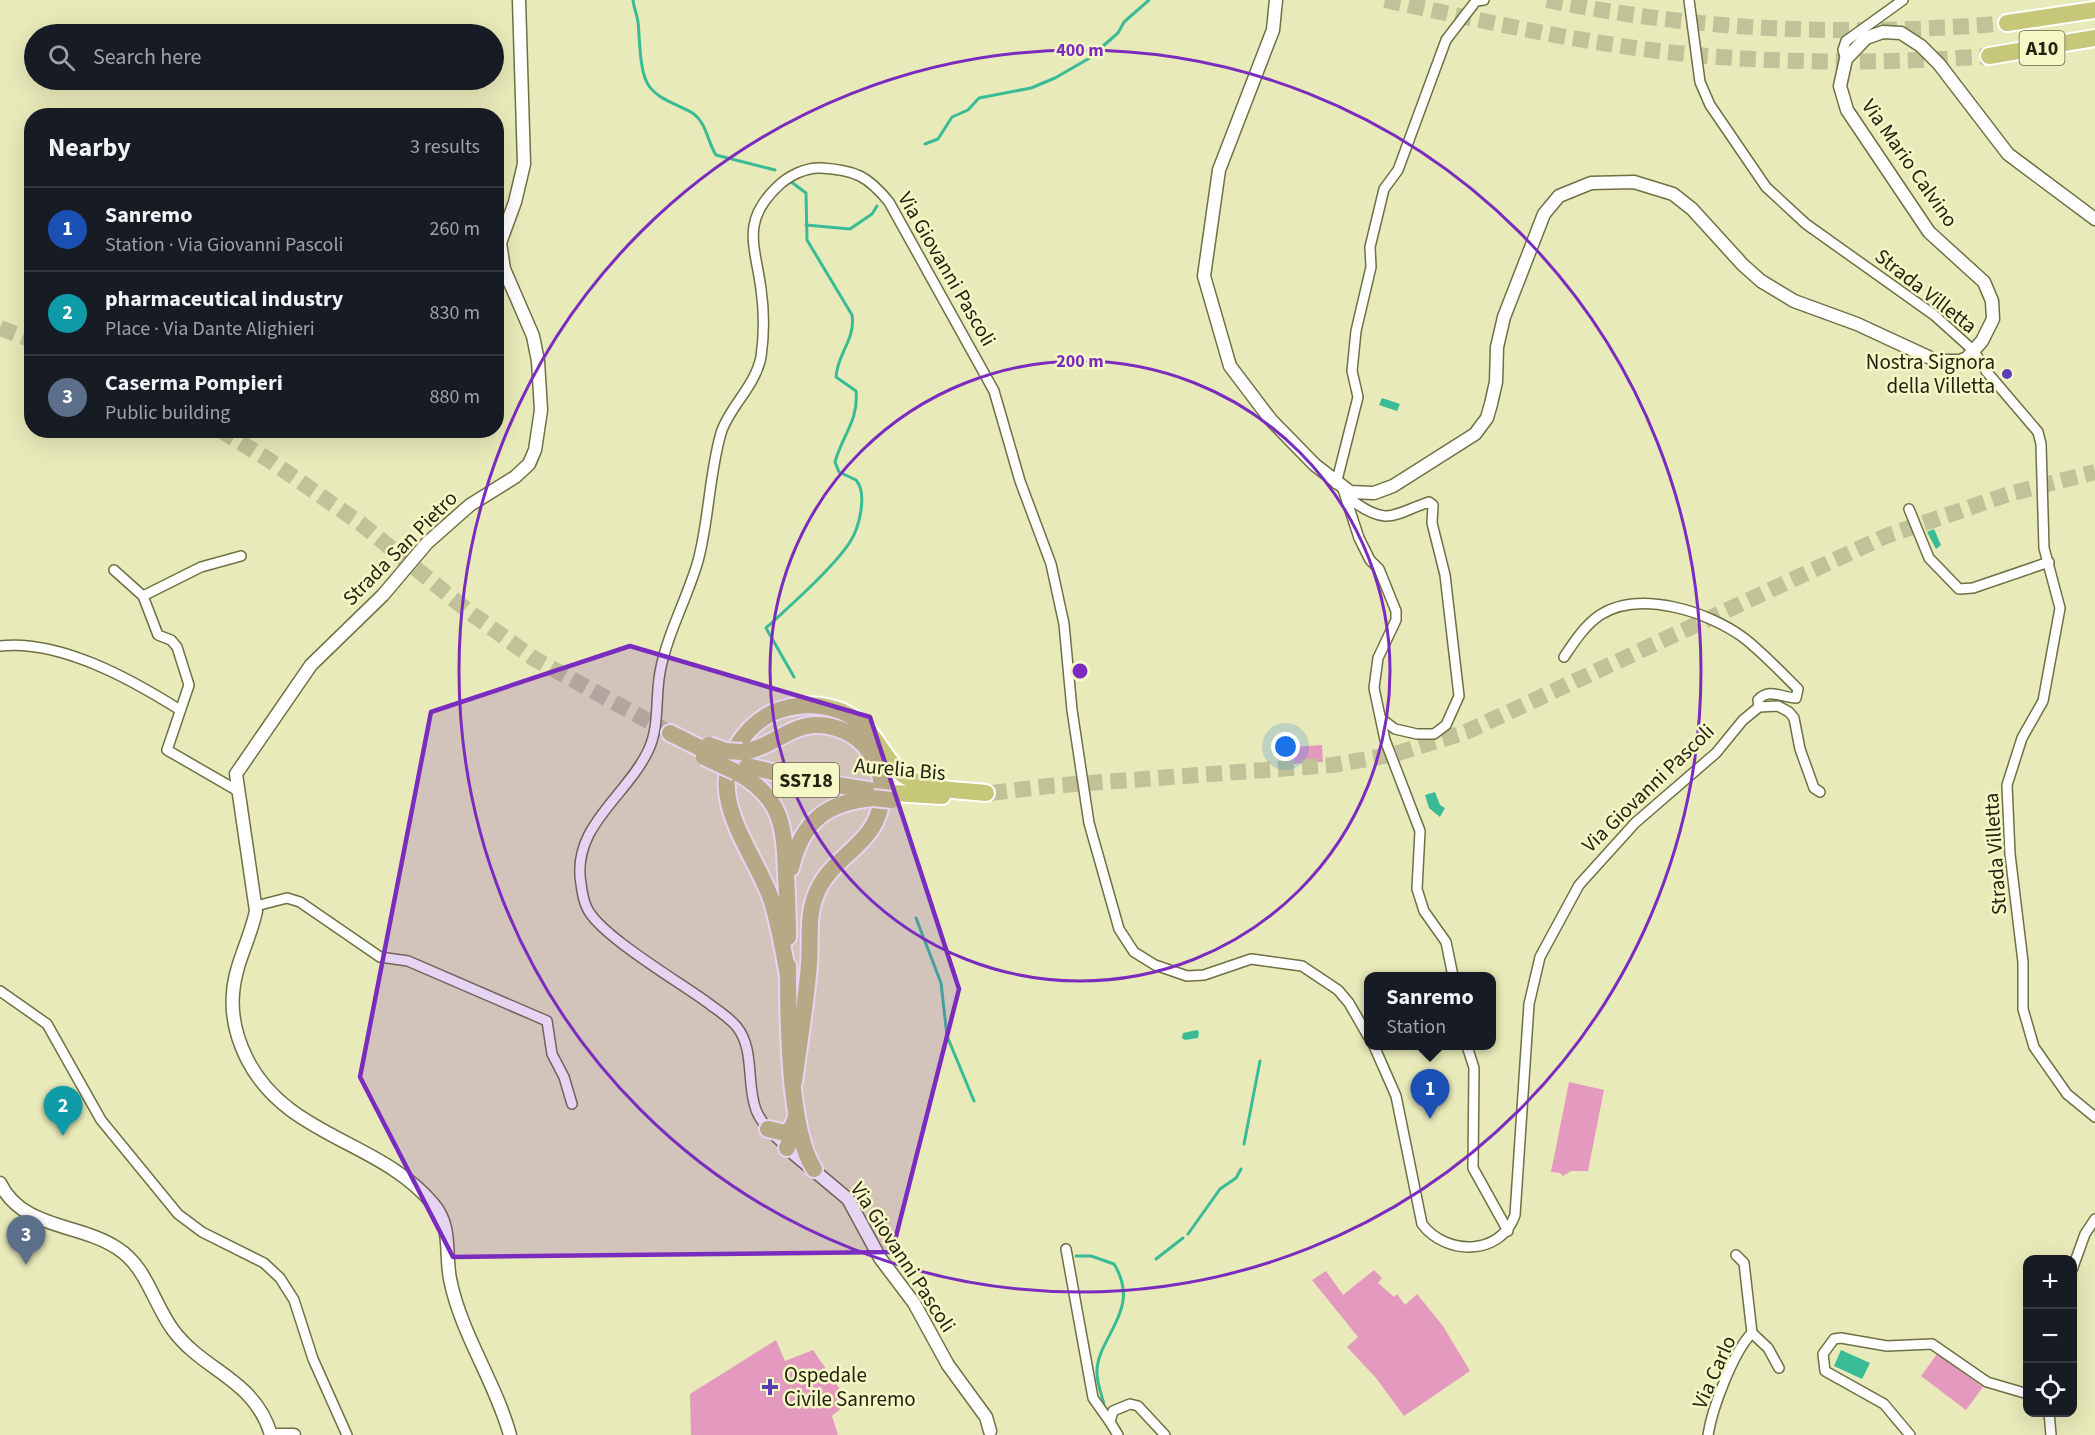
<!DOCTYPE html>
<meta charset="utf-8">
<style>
body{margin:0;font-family:"Source Sans 3",sans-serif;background:#242831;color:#f1f3f6}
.controls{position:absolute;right:18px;bottom:18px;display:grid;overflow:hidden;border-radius:12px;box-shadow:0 6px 24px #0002}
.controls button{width:54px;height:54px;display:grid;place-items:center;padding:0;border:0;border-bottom:2px solid #363941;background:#171b24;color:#f1f3f6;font:30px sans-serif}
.you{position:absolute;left:1286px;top:747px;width:21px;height:21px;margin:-15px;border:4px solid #fff;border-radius:50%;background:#1a73e8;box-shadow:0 0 0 9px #1a73e833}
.badge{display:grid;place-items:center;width:39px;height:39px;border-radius:50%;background:#aea1d8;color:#fff;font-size:20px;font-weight:700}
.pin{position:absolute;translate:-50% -50px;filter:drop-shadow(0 2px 3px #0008)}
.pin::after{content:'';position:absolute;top:32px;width:21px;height:18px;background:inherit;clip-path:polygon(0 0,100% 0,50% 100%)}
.popup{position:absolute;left:1364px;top:972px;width:132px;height:78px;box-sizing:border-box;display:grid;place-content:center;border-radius:12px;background:#171b24;filter:drop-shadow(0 2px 4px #0005);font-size:20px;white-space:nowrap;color:#9ea1a6}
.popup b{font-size:22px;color:#f1f3f6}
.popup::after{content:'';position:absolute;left:50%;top:100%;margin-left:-12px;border:12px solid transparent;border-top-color:#171b24}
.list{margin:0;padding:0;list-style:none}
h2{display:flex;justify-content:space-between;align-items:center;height:78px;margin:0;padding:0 24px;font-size:26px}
h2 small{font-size:20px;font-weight:400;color:#9ea1a6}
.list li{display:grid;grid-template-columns:39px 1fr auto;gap:18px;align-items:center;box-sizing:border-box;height:84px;padding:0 24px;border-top:2px solid #363941}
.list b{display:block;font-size:22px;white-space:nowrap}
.list p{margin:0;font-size:20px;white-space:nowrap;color:#9ea1a6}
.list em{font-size:20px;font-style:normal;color:#9ea1a6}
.icon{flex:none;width:33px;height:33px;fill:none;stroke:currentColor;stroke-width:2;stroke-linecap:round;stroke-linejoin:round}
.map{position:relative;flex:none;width:2095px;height:1435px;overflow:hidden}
.search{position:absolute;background:#171b24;box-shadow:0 6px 24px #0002;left:24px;top:24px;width:480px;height:66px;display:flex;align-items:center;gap:15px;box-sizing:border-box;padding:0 21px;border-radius:33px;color:#9ea1a6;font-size:22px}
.panel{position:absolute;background:#171b24;box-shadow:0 6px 24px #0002;left:24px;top:108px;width:480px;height:330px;border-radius:24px}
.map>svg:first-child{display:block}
.green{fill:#e49abe}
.water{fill:#39bc96}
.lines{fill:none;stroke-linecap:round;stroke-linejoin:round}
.stream{stroke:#39bc96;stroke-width:3}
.highway-tunnel{stroke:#c1c297;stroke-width:16;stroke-dasharray:16 8;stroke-linecap:butt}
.street-casing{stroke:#6f7043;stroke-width:12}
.secondary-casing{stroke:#6f7043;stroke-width:15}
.highway-casing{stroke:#fff;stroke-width:20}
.street{stroke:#fff;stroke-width:9}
.secondary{stroke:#fff;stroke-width:12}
.highway{stroke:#c6c779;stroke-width:16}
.highway-bridge-casing{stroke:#fff;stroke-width:20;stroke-linecap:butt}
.highway-bridge{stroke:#c6c779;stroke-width:16}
.marked{fill:#7b2cbf;fill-opacity:0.2;stroke:#7b2cbf;stroke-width:4.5;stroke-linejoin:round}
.ring{fill:none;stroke:#7b2cbf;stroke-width:3}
.poi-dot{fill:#5b3cb4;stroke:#f6f7c6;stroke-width:2}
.labels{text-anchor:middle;stroke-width:5;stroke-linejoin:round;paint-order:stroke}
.shield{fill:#f6f7c6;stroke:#626347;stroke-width:1.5}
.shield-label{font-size:20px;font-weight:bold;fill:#232311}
.street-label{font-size:21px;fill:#232311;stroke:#f6f7c6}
.poi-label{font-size:21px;fill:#232311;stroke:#f6f7c6;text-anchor:end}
.centre{fill:#7b2cbf;stroke:#f6f7c6;stroke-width:3}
.ring-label{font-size:18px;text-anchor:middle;font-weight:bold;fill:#7b2cbf;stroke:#f6f7c6;stroke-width:5;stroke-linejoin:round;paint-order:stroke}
</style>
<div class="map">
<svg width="2095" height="1435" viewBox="0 0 2095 1435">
<rect width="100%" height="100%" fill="#e8eab9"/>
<!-- green -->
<g class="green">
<path d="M1322,745l1,17 -31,2 -1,-17z"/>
<path d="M1569,1082l35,8 -16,81h-17l-8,5 -3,-3 -9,-1z"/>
<path d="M1374,1270l8,8 -4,5 16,14 3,-3 8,11 12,-11 26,32 27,45 -66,45 -28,-38 -29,-31 11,-10 -46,-57 14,-9 17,24z"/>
<path d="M776,1340l9,21 28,-11 29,42 4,12 -14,12 6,19h-147l-1,-41z"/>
<path d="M1937,1354l46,33 -17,23 -45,-34z"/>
</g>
<!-- water -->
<g class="water">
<path d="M1382,398l18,6 -3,7 -18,-6z"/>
<path d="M1934,529l7,16 -5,4 -9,-17z"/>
<path d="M1435,792l5,13 5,3 -5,9 -11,-9 -4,-13z"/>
<path d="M1197,1030l2,2 -1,6 -13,2 -3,-2 1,-5z"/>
<path d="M1841,1350l29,13 -8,16 -28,-13z"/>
</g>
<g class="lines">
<!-- stream -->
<g class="stream">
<path d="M633,0c1,8 4,15 5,22 2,17 1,50 11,64 10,14 28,18 42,26 16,10 16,29 25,43l59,15"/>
<path d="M925,144l13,-5 14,-22 16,-7 11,-12 52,-10 24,-10 33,-19 30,-26 6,-11 25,-22"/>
<path d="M790,181l16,12 1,47 45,75c4,24 -15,39 -16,62l20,14c3,29 -14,45 -21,71l4,10 17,8c12,14 3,48 -6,62 -17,26 -60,64 -84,86l28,49"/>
<path d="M806,225l44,4 22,-15 5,-8"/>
<path d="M916,918l25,65 6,53 27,65"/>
<path d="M1244,1144l16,-83"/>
<path d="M1188,1234l32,-45 16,-11 5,-9"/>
<path d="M1076,1256h15l23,8c29,47 -18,73 -17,109 0,11 5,22 7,32"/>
<path d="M1156,1259l27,-21"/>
</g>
<!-- highway-tunnel -->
<g class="highway-tunnel">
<path d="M1385,0c93,20 187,41 282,52 107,12 215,12 322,4"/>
<path d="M1547,0c152,31 306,37 460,23"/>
<path d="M0,328l32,12"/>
<path d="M220,430l49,30 91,63 108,88 65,47 137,75"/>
<path d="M991,793l58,-7 284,-21 62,-11 71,-22 420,-196 123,-42 86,-22"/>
</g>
<defs>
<g id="street">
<path d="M1689,0l11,82 10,23 56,82 40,37 128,91 40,36 12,20 52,61 3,12 3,104 16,60 -17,93 -21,37 -15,47 3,69 13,108v47l11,38 33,47 28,23"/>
<path d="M1846,59l-3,-9 3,-9 57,-41"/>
<path d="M1336,484l22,-87 -6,-26 4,-40 15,-64 -1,-20 14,-58 14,-19 48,-130 30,-39 8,-1"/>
<path d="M1343,489l16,49 11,22 9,9 17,42v9l-18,38 -4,30 11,52 35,91 -3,58 7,22 22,31 7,34"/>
<path d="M1350,492l4,10c35,25 41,11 75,0l4,3 -1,18 13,52 14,121 -13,29 -12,9h-17l-22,-5 -12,-9"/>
<path d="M1909,509l20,49 30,31 14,-1 76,-26"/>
<path d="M114,570l29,26 15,39 13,5 6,7 12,38 -22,65 71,41"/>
<path d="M143,596l58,-29 40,-11"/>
<path d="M0,646c59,-7 131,33 180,64"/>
<path d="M1564,657c10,-15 21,-32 36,-42 40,-26 109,-3 144,23 19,15 37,34 54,51l-2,9c-14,0 -27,-11 -38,2l1,7"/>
<path d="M256,906l31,-8 13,4 80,55 28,4 139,60 5,33 12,23 8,27"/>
<path d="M0,991l47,33 54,96 77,94 24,18 62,31 16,15 14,22 19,59 34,76"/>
<path d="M1374,1046l22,50 26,128c24,32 79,32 93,-9l14,-211 11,-47 39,-72 56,-62 81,-70 27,-33 16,-13 19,-1 11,6 5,6 6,31 14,39 6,4"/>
<path d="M1467,1046l7,22 -1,100 35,63"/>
<path d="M787,1148c-11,-11 -25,-23 -31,-38 -10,-27 -1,-60 -19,-83 -7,-9 -20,-17 -29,-24 -27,-20 -109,-68 -121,-95 -3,-6 -5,-16 -6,-24 -10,-57 45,-87 67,-133 12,-25 7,-52 12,-79 7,-38 27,-73 38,-111 11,-41 11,-86 23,-128 8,-26 34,-46 40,-76 3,-21 3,-47 0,-68 -6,-44 -20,-67 16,-102 11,-11 29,-20 44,-19 34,2 47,8 68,34l105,189 26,90 31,83 13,60 8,86 17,113 30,106 15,23 21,13 32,11 17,-1 47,-16 51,7 36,24 11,13 19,33"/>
<path d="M1066,1249l27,149 17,24"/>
<path d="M1736,1255l8,8 8,70"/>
<path d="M2072,1270l13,-36 10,-15"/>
<path d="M2049,1412l2,23"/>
<path d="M1118,1435l-8,-13 3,-11 17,-7 8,2 27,29"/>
<path d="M1708,1435c4,-26 25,-83 44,-102l16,15 11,20"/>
<path d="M1910,1435l-26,-31 -59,-33 -2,-17 11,-15 7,-1 46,8 45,-2 55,38 41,12"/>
</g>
<g id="secondary">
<path d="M1276,0l-3,30 -54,140 -15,106 26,90 41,54 44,45 35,27 24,1 19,-7 82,-52 12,-16 4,-14 5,-22 1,-35 7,-30 40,-103 15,-18 32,-13 43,-1 39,12 19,15 51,56 18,16 33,20 63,23 80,37h23l7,-3 15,-17 11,-22 -1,-18 -8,-19 -55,-50 -82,-122 -7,-24 6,-27 20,-21 17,-6 18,1 20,13 18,18 69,90 87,65"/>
<path d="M787,1148l61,51 32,59 34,45 34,62 38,52 4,14"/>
<path d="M0,1183c22,46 79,40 117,65 30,19 36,55 56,82 31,42 82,49 98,105"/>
<path d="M272,1435h22"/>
<path d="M510,1435c-15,-54 -49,-101 -60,-156 -5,-26 2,-52 -16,-74 -53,-65 -147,-67 -187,-146 -10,-20 -16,-43 -14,-66 2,-29 17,-53 23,-82l-20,-137 75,-109 72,-70 44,-52 43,-38 45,-28 14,-13 6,-14 6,-40 -3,-49 -5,-25 -29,-67 -4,-26 15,-41 9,-38 -5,-164"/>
</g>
<g id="highway">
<path d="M2007,23l88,-13"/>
<path d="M1989,56l106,-18"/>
<path d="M670,733l36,18"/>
<path d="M742,752c27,-3 45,-25 72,-27 21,-1 43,9 55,26 9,13 14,27 13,43 -2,53 -52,59 -67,103 -8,21 -4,45 -6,67 -3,40 -10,79 -15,118"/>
<path d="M739,764l62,15 73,12"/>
<path d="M736,772c46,25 48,53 50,100 1,22 2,44 2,65"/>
<path d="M893,793l49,3"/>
<path d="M791,868c11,-47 36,-66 82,-70"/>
<path d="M788,966c0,50 0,163 26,203"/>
<path d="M788,976c-5,-27 -9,-54 -18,-80 -18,-47 -63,-98 -34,-148 9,-16 20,-27 36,-35 23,-10 52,-11 75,1 29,15 33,42 55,60 23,17 57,16 84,19"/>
<path d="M768,1129l17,4 7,-5 4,-11"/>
<path d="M787,1148l10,-24"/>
</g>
</defs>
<!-- street casing -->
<use href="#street" class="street-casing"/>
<!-- secondary casing -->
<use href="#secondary" class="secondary-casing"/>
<!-- highway casing -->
<use href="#highway" class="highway-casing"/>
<!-- street -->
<use href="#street" class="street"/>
<!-- secondary -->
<use href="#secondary" class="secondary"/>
<!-- highway -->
<use href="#highway" class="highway"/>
<defs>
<g id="highway-bridge">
<path d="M709,745l17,6 16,1"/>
<path d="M704,757l32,15"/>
<path d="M873,798l19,2"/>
</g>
</defs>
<!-- highway-bridge casing -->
<use href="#highway-bridge" class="highway-bridge-casing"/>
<!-- highway-bridge -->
<use href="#highway-bridge" class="highway-bridge"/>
</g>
<!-- marked area -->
<path class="marked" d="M630,646l240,71 89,272 -67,263 -439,5 -93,-180 71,-365z"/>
<!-- distance rings -->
<g class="ring">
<circle cx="1080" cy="671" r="310"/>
<circle cx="1080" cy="671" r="621"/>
</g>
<!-- markers -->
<g class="poi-dot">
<circle cx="2007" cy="374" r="6"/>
<path d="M767 1378h6v6h6v6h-6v6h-6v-6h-6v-6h6z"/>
</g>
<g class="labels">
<!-- shield labels -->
<g class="shield">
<rect x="2019.5" y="31" width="45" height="34" rx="4.5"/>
<rect x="773" y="763" width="66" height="34" rx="4.5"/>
</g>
<g class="shield-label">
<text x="2042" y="55">A10</text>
<text x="806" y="787">SS718</text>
</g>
<!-- street labels -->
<g class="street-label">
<text transform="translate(1910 163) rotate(55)" y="7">Via Mario Calvino</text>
<text transform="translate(947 269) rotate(60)" y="7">Via Giovanni Pascoli</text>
<text transform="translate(1926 291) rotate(38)" y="7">Strada Villetta</text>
<text transform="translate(400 548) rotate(-45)" y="7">Strada San Pietro</text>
<text transform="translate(900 769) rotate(5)" y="7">Aurelia Bis</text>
<text transform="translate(1648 788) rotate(-44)" y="7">Via Giovanni Pascoli</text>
<text transform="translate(1995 854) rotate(-94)" y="7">Strada Villetta</text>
<text transform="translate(903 1257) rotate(57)" y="7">Via Giovanni Pascoli</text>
<text transform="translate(1714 1372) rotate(-66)" y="7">Via Carlo</text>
</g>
<!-- poi labels -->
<g class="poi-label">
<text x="1995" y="369">Nostra Signora<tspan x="1995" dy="24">della Villetta</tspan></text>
<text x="784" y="1382" text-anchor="start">Ospedale<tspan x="784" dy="24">Civile Sanremo</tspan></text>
</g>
</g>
<circle cx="1080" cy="671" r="9" class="centre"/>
<g class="ring-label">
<text x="1080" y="56">400 m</text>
<text x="1080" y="367">200 m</text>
</g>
</svg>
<div class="controls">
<button>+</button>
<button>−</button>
<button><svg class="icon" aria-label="locate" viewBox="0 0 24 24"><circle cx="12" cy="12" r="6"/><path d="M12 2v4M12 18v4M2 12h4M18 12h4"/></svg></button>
</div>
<div class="you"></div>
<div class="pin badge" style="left:1430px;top:1119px;background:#1a4fb4">1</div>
<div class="popup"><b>Sanremo</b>Station</div>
<div class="pin badge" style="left:63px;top:1136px;background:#0f9aa8">2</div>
<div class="pin badge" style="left:26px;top:1265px;background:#5c6f8a">3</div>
<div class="search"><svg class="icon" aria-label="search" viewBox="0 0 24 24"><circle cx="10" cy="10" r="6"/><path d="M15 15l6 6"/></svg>Search here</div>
<section class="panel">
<h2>Nearby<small>3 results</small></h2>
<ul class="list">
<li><span class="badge" style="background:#1a4fb4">1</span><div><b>Sanremo</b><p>Station · Via Giovanni Pascoli</p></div><em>260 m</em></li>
<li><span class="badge" style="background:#0f9aa8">2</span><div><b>pharmaceutical industry</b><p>Place · Via Dante Alighieri</p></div><em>830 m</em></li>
<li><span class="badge" style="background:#5c6f8a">3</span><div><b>Caserma Pompieri</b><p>Public building</p></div><em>880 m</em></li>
</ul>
</section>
</div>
